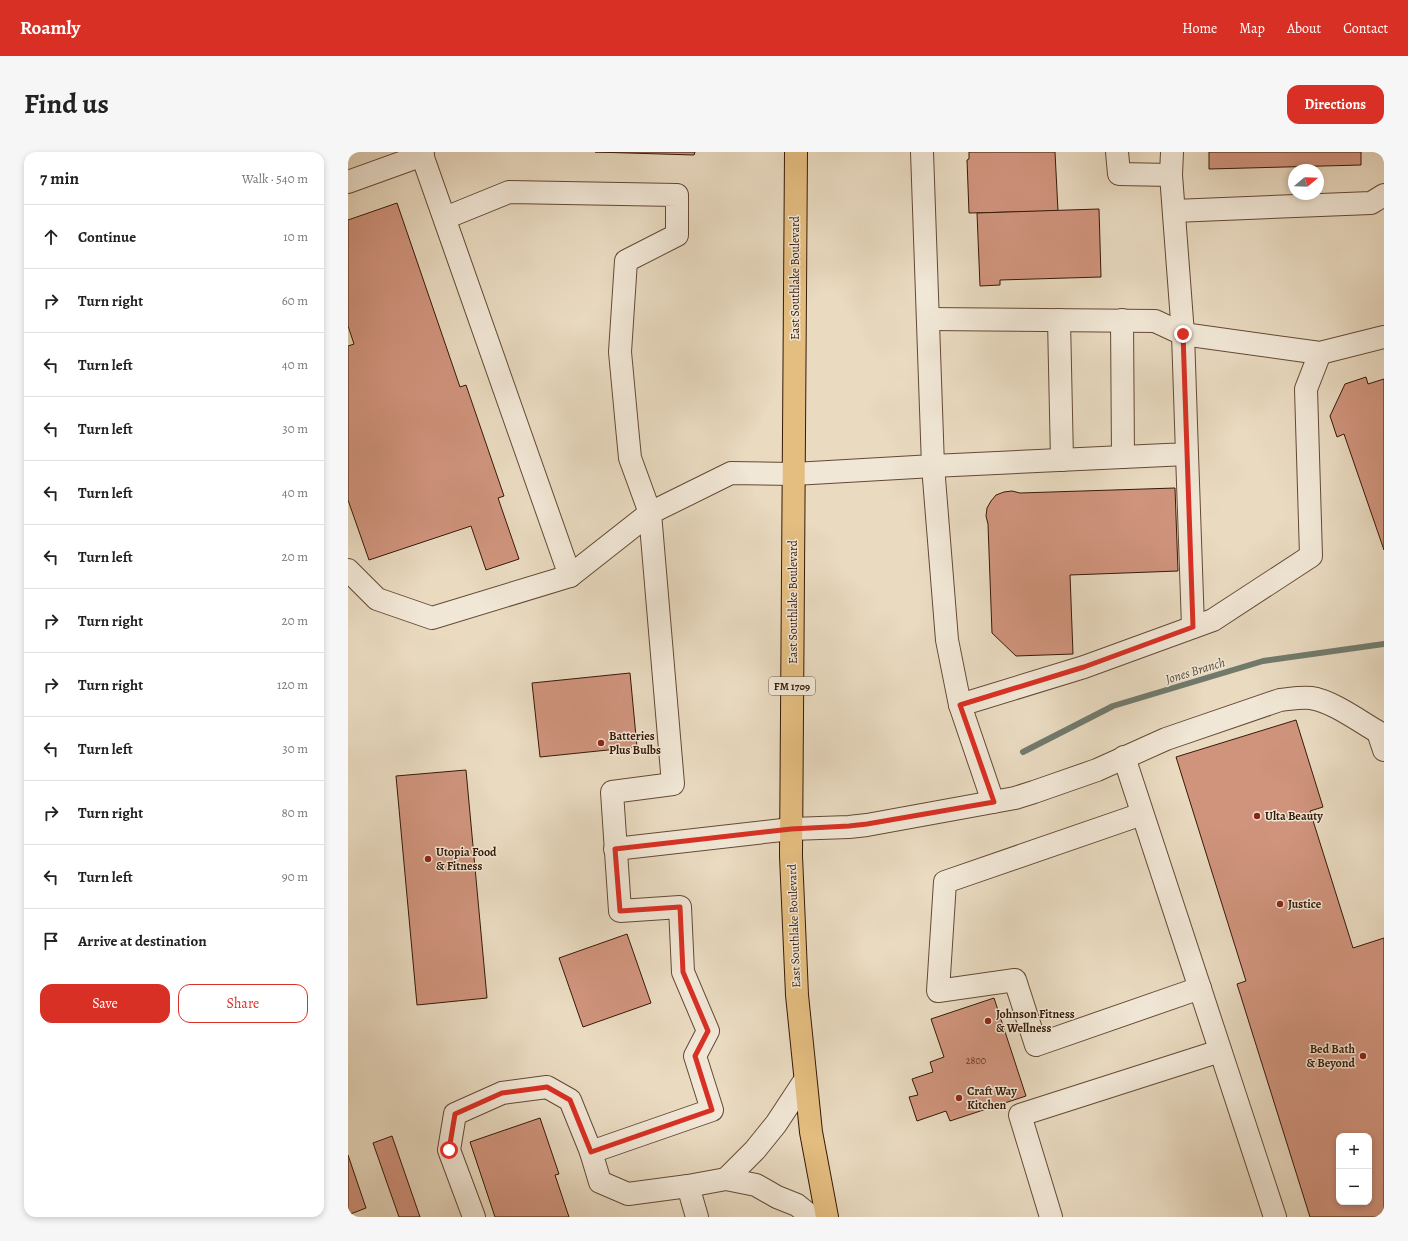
<!DOCTYPE html>
<meta charset="utf-8">
<style>
body{margin:0;font-family:Alegreya,serif;background:#f6f6f6;color:#222}
.controls{position:absolute;right:12px;bottom:12px;display:grid;overflow:hidden;border-radius:8px;box-shadow:0 2px 6px #0003}
.controls button{width:36px;height:36px;display:grid;place-items:center;padding:0;border:0;border-bottom:1px solid #e0e0e0;background:#fff;color:#222;font:20px sans-serif}
.compass{position:absolute;left:940px;top:12px;width:36px;height:36px;border-radius:50%;background:#fff;box-shadow:0 2px 6px #0003;rotate:71deg}
.stop{position:absolute;width:12px;height:12px;margin:-9px;border:3px solid #d93025;border-radius:50%;background:#fff}
.stop.end{background:#d93025;border-color:#fff;box-shadow:0 1px 4px #0008}
.list{margin:0;padding:0;list-style:none}
h2{display:flex;justify-content:space-between;align-items:center;height:52px;margin:0;padding:0 16px;font-size:17px}
h2 small{font-size:13px;font-weight:400;color:#767676}
.list li{display:grid;grid-template-columns:26px 1fr auto;gap:12px;align-items:center;box-sizing:border-box;height:64px;padding:0 16px;border-top:1px solid #e0e0e0}
.list b{display:block;font-size:15px;white-space:nowrap}
.list em{font-size:13px;font-style:normal;color:#767676}
.actions{display:flex;gap:8px;padding:12px 16px}
.actions a{flex:1;padding:9px 0;border:1px solid #d93025;border-radius:12px;text-align:center;font-size:14px;color:#d93025}
.actions .main{background:#d93025;color:#fff}
.icon{flex:none;width:22px;height:22px;fill:none;stroke:currentColor;stroke-width:2;stroke-linecap:round;stroke-linejoin:round}
.map{position:relative;flex:none;width:1036px;height:1065px;overflow:hidden;border-radius:12px}
header{display:flex;align-items:center;gap:24px;box-sizing:border-box;height:56px;padding:0 20px;background:#d93025;color:#fff}
header strong{font-size:19px}
nav{display:flex;gap:22px;margin-inline-start:auto;font-size:14px}
.intro{display:flex;align-items:center;justify-content:space-between;box-sizing:border-box;height:96px;padding:0 24px}
h1{margin:0;font-size:28px}
.button{padding:10px 18px;border-radius:12px;background:#d93025;color:#fff;font-size:14px;font-weight:700}
main{display:flex;gap:24px;padding:0 24px}
aside{flex:1;background:#fff;border-radius:12px;box-shadow:0 2px 6px #0003}
.map>svg:first-child{display:block}
.lines{fill:none;stroke-linecap:round;stroke-linejoin:round}
.stream{stroke:#717a6c;stroke-width:6}
.building{fill:#d0947d;stroke:#371907;fill-rule:evenodd}
.minor-casing{stroke:#644935;stroke-width:24}
.major-casing{stroke:#371907;stroke-width:24}
.minor{stroke:#f1e7d6;stroke-width:22}
.major{stroke:#e4bd80;stroke-width:22}
.route{stroke:#d93025;stroke-width:5}
.poi-dot{fill:#8f2418;stroke:#f1e7d6;stroke-width:1.5}
.labels{text-anchor:middle;stroke-width:3;stroke-linejoin:round;paint-order:stroke}
.number-label{font-size:10px;fill:#5d3824}
.shield{fill:#f1e7d6;stroke:#6f5745;stroke-width:1}
.shield-label{font-size:11px;font-weight:bold;fill:#371907}
.street-label{font-size:12px;fill:#371907;stroke:#f1e7d6}
.poi-label{font-size:12px;font-weight:bold;fill:#371907;stroke:#f1e7d6;text-anchor:start}
.water-label{font-size:13px;font-style:italic;fill:#544a3a;stroke:#f1e7d6}
</style>
<header>
<strong>Roamly</strong>
<nav><a>Home</a><a>Map</a><a>About</a><a>Contact</a></nav>
</header>
<div class="intro"><h1>Find us</h1><a class="button">Directions</a></div>
<main>
<aside>
<h2>7 min<small>Walk · 540 m</small></h2>
<ul class="list">
<li><svg class="icon" aria-label="ahead" viewBox="0 0 24 24"><path d="M12 20V5M6 11l6-6 6 6"/></svg><div><b>Continue</b></div><em>10 m</em></li>
<li><svg class="icon" aria-label="right" viewBox="0 0 24 24"><path d="M7 20v-9h11M14 6l5 5-5 5"/></svg><div><b>Turn right</b></div><em>60 m</em></li>
<li><svg class="icon" aria-label="left" viewBox="0 0 24 24"><path d="M17 20v-9H6M10 6l-5 5 5 5"/></svg><div><b>Turn left</b></div><em>40 m</em></li>
<li><svg class="icon" aria-label="left" viewBox="0 0 24 24"><path d="M17 20v-9H6M10 6l-5 5 5 5"/></svg><div><b>Turn left</b></div><em>30 m</em></li>
<li><svg class="icon" aria-label="left" viewBox="0 0 24 24"><path d="M17 20v-9H6M10 6l-5 5 5 5"/></svg><div><b>Turn left</b></div><em>40 m</em></li>
<li><svg class="icon" aria-label="left" viewBox="0 0 24 24"><path d="M17 20v-9H6M10 6l-5 5 5 5"/></svg><div><b>Turn left</b></div><em>20 m</em></li>
<li><svg class="icon" aria-label="right" viewBox="0 0 24 24"><path d="M7 20v-9h11M14 6l5 5-5 5"/></svg><div><b>Turn right</b></div><em>20 m</em></li>
<li><svg class="icon" aria-label="right" viewBox="0 0 24 24"><path d="M7 20v-9h11M14 6l5 5-5 5"/></svg><div><b>Turn right</b></div><em>120 m</em></li>
<li><svg class="icon" aria-label="left" viewBox="0 0 24 24"><path d="M17 20v-9H6M10 6l-5 5 5 5"/></svg><div><b>Turn left</b></div><em>30 m</em></li>
<li><svg class="icon" aria-label="right" viewBox="0 0 24 24"><path d="M7 20v-9h11M14 6l5 5-5 5"/></svg><div><b>Turn right</b></div><em>80 m</em></li>
<li><svg class="icon" aria-label="left" viewBox="0 0 24 24"><path d="M17 20v-9H6M10 6l-5 5 5 5"/></svg><div><b>Turn left</b></div><em>90 m</em></li>
<li><svg class="icon" aria-label="arrive" viewBox="0 0 24 24"><path d="M6 21V4h12l-3 4 3 4H6"/></svg><div><b>Arrive at destination</b></div></li>
</ul>
<div class="actions"><a class="main">Save</a><a>Share</a></div>
</aside>
<div class="map">
<svg width="1036" height="1065" viewBox="0 0 1036 1065">
<rect width="100%" height="100%" fill="#e9dac0"/>
<filter id="stains"><feTurbulence type="fractalNoise" baseFrequency=".005" numOctaves="4"/><feColorMatrix values="0 0 0 0 .2 0 0 0 0 .09 0 0 0 0 .02 0 0 0 .5 -.17"/></filter>
<radialGradient id="worn" r=".72"><stop offset=".6" stop-color="#630" stop-opacity="0"/><stop offset="1" stop-color="#630" stop-opacity=".3"/></radialGradient>
<g class="lines">
<!-- stream -->
<path class="stream" d="M675,600l90,-46 150,-45 121,-17"/>
</g>
<!-- building -->
<g class="building">
<path d="M247,0h100l-1,3z"/>
<path d="M621,0h86l3,59 -89,2 -2,-53 2,-1z"/>
<path d="M861,0h152v13l-152,4z"/>
<path d="M49,51l63,184 6,-2 38,111 -6,2 21,61 -33,11 -15,-44 -102,34 -21,-60v-154l6,-2 -6,-18v-106z"/>
<path d="M751,57l2,68 -101,3v5l-20,1 -3,-73z"/>
<path d="M1018,225l2,7 16,-5v171l-40,-116 -7,3 -7,-21 15,-32z"/>
<path d="M827,336l3,83 -108,4 3,79 -57,2 -24,-23 -4,-109 -2,-8 1,-8 4,-7 5,-6 8,-3 8,-1 8,2z"/>
<path d="M282,521l7,74 -97,10 -8,-74z"/>
<path d="M948,568l27,87 -13,4 43,137 31,-10v279h-74l-73,-233 9,-3 -70,-224zM991,984h30v66h-30z"/>
<path d="M118,618l21,228 -70,7 -21,-229z"/>
<path d="M279,782l24,69 -68,24 -24,-69z"/>
<path d="M646,846l32,98 -76,25 -4,-10 -29,10 -8,-24 9,-2 -6,-16 21,-7 -3,-10 14,-5 -13,-38z"/>
<path d="M192,966l19,56 -4,1 14,42h-74l-25,-75z"/>
<path d="M44,984l28,81h-21l-26,-74z"/>
<path d="M0,1003l18,53 -18,7z"/>
</g>
<g class="lines">
<defs>
<g id="minor">
<path d="M769,0l2,22 52,1"/>
<path d="M824,0l-1,23 12,159 4,120 -254,12 14,174 13,65 124,-38 129,-47 98,-64 -5,-167 14,-36"/>
<path d="M0,30l75,-27"/>
<path d="M826,59l197,-8 13,-8"/>
<path d="M97,66l64,-26 168,3v40l-51,26 -6,91 7,75 3,31 20,55 81,-40 63,1 139,-8 -11,-314"/>
<path d="M580,167l227,2 28,13 137,19 64,-16"/>
<path d="M711,168l3,140"/>
<path d="M774,168l1,137"/>
<path d="M839,302l6,173"/>
<path d="M302,361l23,271 -61,8 8,119 60,-4 3,65 25,59 -13,25 17,54 -121,42 9,30 28,12 60,-8 38,-7 30,6 21,12 20,8 15,12"/>
<path d="M0,418l29,29 55,19 138,-42 -149,-424"/>
<path d="M222,424l80,-63"/>
<path d="M612,553l33,97"/>
<path d="M776,605l151,460"/>
<path d="M794,662l-197,68 -7,109 77,-11 21,65 164,-57"/>
<path d="M267,697l176,-20 58,-2 18,-2 148,-27 19,-6 63,-22 69,-31 114,-39c10,-1 21,-3 31,-2 21,3 48,23 67,34l6,18"/>
<path d="M378,1027l29,-29 21,-26 29,-44"/>
<path d="M340,1034l9,31"/>
<path d="M126,1065l-25,-67 6,-36 47,-21 45,-6 23,13 21,52"/>
<path d="M703,1065l-31,-102 200,-64"/>
</g>
<path id="major" d="M448,0l-5,704 6,139 14,137 16,85"/>
</defs>
<!-- minor casing -->
<use href="#minor" class="minor-casing"/>
<!-- major casing -->
<use href="#major" class="major-casing"/>
<!-- minor -->
<use href="#minor" class="minor"/>
<!-- major -->
<use href="#major" class="major"/>
</g>
<g class="lines">
<!-- route -->
<path class="route" d="M101,998l6,-36 47,-21 45,-6 23,13 21,52 121,-42 -17,-54 13,-25 -25,-59 -3,-65 -60,4 -5,-62 176,-20 58,-3 18,-2 127,-22 -34,-97 124,-38 109,-40 -10,-293"/>
</g>
<!-- markers -->
<g class="poi-dot">
<circle cx="253" cy="591" r="4"/>
<circle cx="909" cy="664" r="4"/>
<circle cx="80" cy="707" r="4"/>
<circle cx="932" cy="752" r="4"/>
<circle cx="640" cy="869" r="4"/>
<circle cx="1015" cy="904" r="4"/>
<circle cx="611" cy="946" r="4"/>
</g>
<g class="labels">
<!-- number labels -->
<g class="number-label">
<text x="628" y="912">2800</text>
</g>
<!-- shield labels -->
<rect class="shield" x="421" y="525" width="46" height="18" rx="3"/>
<g class="shield-label">
<text x="444" y="538">FM 1709</text>
</g>
<!-- street labels -->
<g class="street-label">
<text transform="translate(447 126) rotate(-90)" y="4">East Southlake Boulevard</text>
<text transform="translate(445 450) rotate(-90)" y="4">East Southlake Boulevard</text>
<text transform="translate(446 774) rotate(-92)" y="4">East Southlake Boulevard</text>
</g>
<!-- poi labels -->
<g class="poi-label">
<text x="261" y="588">Batteries<tspan x="261" dy="14">Plus Bulbs</tspan></text>
<text x="917" y="668">Ulta Beauty</text>
<text x="88" y="704">Utopia Food<tspan x="88" dy="14">&amp; Fitness</tspan></text>
<text x="940" y="756">Justice</text>
<text x="648" y="866">Johnson Fitness<tspan x="648" dy="14">&amp; Wellness</tspan></text>
<text x="1007" y="901" text-anchor="end">Bed Bath<tspan x="1007" dy="14">&amp; Beyond</tspan></text>
<text x="619" y="943">Craft Way<tspan x="619" dy="14">Kitchen</tspan></text>
</g>
<!-- water labels -->
<g class="water-label">
<text transform="translate(847 518) rotate(-17)" y="5">Jones Branch</text>
</g>
</g>
<rect width="100%" height="100%" filter="url(#stains)"/>
<rect width="100%" height="100%" fill="url(#worn)"/>
</svg>
<div class="controls">
<button>+</button>
<button>−</button>
</div>
<svg class="compass" viewBox="-18 -18 36 36"><path d="M0-13l5 13h-10z" fill="#e53935"/><path d="M0 13l5-13h-10z" fill="#767676"/></svg>
<div class="stop" style="left:101px;top:998px"></div>
<div class="stop end" style="left:835px;top:182px"></div>
</div>
</main>
